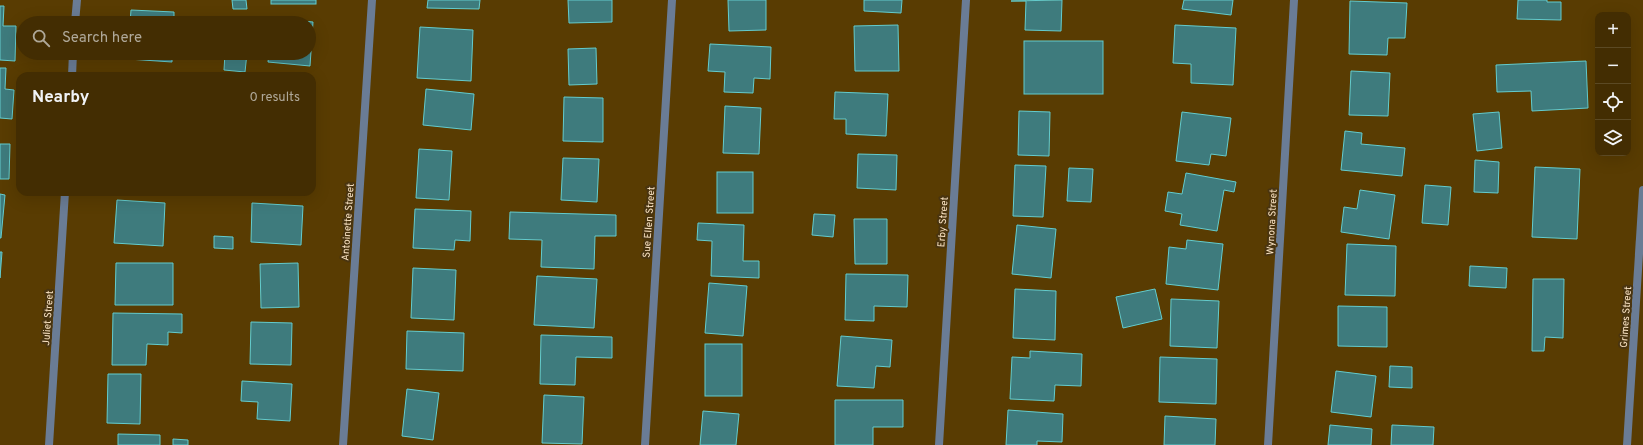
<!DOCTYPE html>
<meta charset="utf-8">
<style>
body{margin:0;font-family:Overpass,sans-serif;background:#4a350c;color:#f1f3f6}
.controls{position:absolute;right:12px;top:12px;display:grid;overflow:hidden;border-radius:8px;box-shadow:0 4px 16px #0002}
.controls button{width:36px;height:36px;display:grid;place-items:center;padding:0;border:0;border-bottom:1px solid #5b4924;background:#432d02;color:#f1f3f6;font:20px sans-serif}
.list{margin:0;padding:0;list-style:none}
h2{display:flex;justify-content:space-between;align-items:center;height:52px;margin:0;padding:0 16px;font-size:17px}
h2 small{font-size:13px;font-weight:400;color:#afa899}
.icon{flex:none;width:22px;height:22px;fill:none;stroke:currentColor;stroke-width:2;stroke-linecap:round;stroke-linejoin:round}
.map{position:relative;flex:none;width:1643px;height:445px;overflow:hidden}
.search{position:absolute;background:#432d02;box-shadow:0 4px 16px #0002;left:16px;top:16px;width:300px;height:44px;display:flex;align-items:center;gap:10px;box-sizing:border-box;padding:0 14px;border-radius:22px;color:#afa899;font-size:15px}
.panel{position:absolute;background:#432d02;box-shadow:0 4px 16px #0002;left:16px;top:72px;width:300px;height:124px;border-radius:12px}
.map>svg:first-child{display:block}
.building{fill:#3e7b7d;stroke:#63ccce}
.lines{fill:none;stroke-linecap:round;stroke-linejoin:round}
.minor{stroke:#6a7c95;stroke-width:8}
.labels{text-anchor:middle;stroke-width:4;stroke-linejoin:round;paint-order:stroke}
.street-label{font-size:10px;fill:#fbe4c4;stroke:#493410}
</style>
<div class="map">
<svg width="1643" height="445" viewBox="0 0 1643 445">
<rect width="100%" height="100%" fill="#593c02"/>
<!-- building -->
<g class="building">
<path d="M232,0h14l1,9h-14z"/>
<rect x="271" y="0" width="45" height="4"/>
<path d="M428,0h52l-1,9 -52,-1z"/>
<path d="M568,0h44v22l-43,1z"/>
<path d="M728,0h38v30l-37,1z"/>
<path d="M864,0h38l-1,13 -37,-2z"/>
<path d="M1062,0l-1,31 -36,-1 1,-29h-15z"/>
<path d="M1184,0h49l-2,15 -49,-6z"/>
<path d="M1518,0h29v2h14v18l-44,-1z"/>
<path d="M1350,1l57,2 -2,35h-17l-1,17 -38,-1z"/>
<path d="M0,6h4l-1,20h13l-1,35 -15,-1z"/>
<path d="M131,10l43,2v11h-44z"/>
<path d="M271,18l42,4 -3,44 -42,-4 1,-9h40v-30h-38z"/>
<path d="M898,25l1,46h-44l-1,-45z"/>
<path d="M1175,25l61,3 -3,57 -42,-2v-19l-18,-1z"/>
<path d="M420,27l53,3 -2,51 -54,-3z"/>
<rect x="1024" y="41" width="79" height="53"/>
<path d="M710,44l61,3 -1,32 -16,-1 -1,15 -29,-1 1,-20 -17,-1z"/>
<path d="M596,48l1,36 -28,1 -1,-36z"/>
<path d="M129,53h43v9l-44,-3z"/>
<path d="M225,53h22l-2,19 -21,-2z"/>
<path d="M1586,61l2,47 -56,3 -1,-20 -34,1 -1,-27z"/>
<path d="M0,68h6l-1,21 9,1 -2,29 -12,-1z"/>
<path d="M1351,71l39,2 -2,43 -39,-1z"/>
<path d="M426,89l48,5 -3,36 -48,-5z"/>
<path d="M835,92l53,2 -2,42 -40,-2v-15h-12z"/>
<path d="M564,97l39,1v44l-40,-1z"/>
<path d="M725,106l36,2 -2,46 -36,-1z"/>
<path d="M1019,111l31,1 -1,44 -31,-1z"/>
<path d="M1182,112l49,6 -5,38 -15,-2 -2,11 -33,-4z"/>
<path d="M1499,112l3,36 -25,3 -4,-37z"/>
<path d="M1345,131l17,2 -1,11 44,4 -3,28 -61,-6z"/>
<path d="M0,144h10l-1,35h-9z"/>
<path d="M419,149l33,2 -3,49 -33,-2z"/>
<path d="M858,154l39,1 -1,35 -39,-2z"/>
<path d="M563,158l36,1 -2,43 -36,-2z"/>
<path d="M1475,160l24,2 -1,31 -24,-1z"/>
<path d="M1015,165l31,1 -3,51 -30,-1z"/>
<path d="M1535,167l45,2 -3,70 -45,-2z"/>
<path d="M1069,168l24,1 -2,33 -24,-1z"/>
<rect x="717" y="172" width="36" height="41"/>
<path d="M1186,173l50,9 -2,10 -10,-2 -7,41 -37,-6 2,-11 -17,-3 3,-19 14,2z"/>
<path d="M1425,185l26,2 -3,38 -26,-2z"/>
<path d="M1360,190l35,5 -6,44 -48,-7 3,-25 13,2z"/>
<path d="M0,194l5,1 -4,43h-1z"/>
<path d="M117,200l48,3 -2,43 -49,-3z"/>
<path d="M252,203l51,3 -2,39 -50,-3z"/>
<path d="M415,209l56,2 -1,30 -15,-1 -1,10 -41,-2z"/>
<path d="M510,212l106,3v21h-21l-1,33 -53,-2 1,-27 -33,-1z"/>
<path d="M814,214l21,1 -2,22 -21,-2z"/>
<path d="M854,219h33v45h-32z"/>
<path d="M698,223l46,2 -1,36h16v17l-48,-2 1,-35 -15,-1z"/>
<path d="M1017,225l39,4 -5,49 -39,-4z"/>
<path d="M214,236l19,1v12l-19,-1z"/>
<path d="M1187,240l36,4 -5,46 -52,-6 3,-37 17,2z"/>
<path d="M1347,244l49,2 -1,50 -50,-1z"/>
<path d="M0,252h2l-2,26z"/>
<path d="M116,263h57v42h-58z"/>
<path d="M298,263l1,44 -38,1 -1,-44z"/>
<path d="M1470,266l37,2 -1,20 -37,-2z"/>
<path d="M413,268l43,2 -2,50 -43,-2z"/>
<path d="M846,274l62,1 -1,32 -33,-1v15l-29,-1z"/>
<path d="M537,276l60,3 -3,49 -60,-3z"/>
<path d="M1533,279h31l-1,59 -18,-1 -1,14h-12z"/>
<path d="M709,283l38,3 -4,50 -38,-3z"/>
<path d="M1015,289l41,2 -1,49 -42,-2z"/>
<path d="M1155,289l7,30 -39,9 -7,-31z"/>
<path d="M1171,299l48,2 -2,47 -47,-2z"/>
<path d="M1338,306l49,1v40l-49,-1z"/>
<path d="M113,313l69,1v19l-14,-1v13l-21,-1 -1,21h-34z"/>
<path d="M251,322l41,1 -1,42 -41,-1z"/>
<path d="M407,331l57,2 -1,38 -57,-2z"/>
<path d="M541,335l71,2v21l-36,-1 -1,28 -35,-1z"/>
<path d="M841,336l51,4 -2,27 -14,-1 -2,22 -37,-2z"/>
<rect x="705" y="344" width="37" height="52"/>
<path d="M1030,351l52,3 -1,32 -26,-1 -1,16 -44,-2 2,-42 18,1z"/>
<path d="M1160,357l57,2 -1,45 -57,-2z"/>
<path d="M1390,366l22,1v21l-23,-1z"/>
<path d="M1336,371l40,5 -5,41 -40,-5z"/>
<path d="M108,374h33l-1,50 -33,-1z"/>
<path d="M242,381l50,3 -2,37 -33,-2 1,-17 -17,-1z"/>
<path d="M407,389l32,4 -6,47 -31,-4z"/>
<path d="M544,395l40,2 -2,47 -40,-1z"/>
<path d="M835,400h68v27h-30v18h-38z"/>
<path d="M1008,410l55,4 -1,28 -25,-1v4h-31z"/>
<path d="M703,411l36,3 -3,31h-36z"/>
<path d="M1165,416l51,3 -1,26h-51z"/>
<path d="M1330,425l42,4 -1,16h-43z"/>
<path d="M1392,425l42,2 -1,18h-42z"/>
<path d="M118,434l42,1v10h-42z"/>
<path d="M173,439l15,1v5h-15z"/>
</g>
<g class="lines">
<!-- minor -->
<g class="minor">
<path d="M75,23l2,-23"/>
<path d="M72,76l1,-23"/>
<path d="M49,445l16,-253"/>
<path d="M343,445l29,-445"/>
<path d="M645,445l27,-445"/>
<path d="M939,445l27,-445"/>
<path d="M1268,445l26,-445"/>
<path d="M1627,445l16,-255"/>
</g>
</g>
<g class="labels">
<!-- street labels -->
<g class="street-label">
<text transform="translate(347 222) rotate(-86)" y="4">Antoinette Street</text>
<text transform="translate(648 222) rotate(-86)" y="4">Sue Ellen Street</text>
<text transform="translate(942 222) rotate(-86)" y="4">Erby Street</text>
<text transform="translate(1271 222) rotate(-87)" y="4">Wynona Street</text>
<text transform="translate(1625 317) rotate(-86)" y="4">Grimes Street</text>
<text transform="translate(47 318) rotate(-86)" y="4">Juliet Street</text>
</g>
</g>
</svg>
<div class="controls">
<button>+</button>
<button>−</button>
<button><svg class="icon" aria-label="locate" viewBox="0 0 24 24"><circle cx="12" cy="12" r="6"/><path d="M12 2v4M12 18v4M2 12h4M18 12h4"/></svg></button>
<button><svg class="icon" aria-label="layers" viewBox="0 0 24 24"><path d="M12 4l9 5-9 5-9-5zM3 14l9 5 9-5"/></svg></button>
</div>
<div class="search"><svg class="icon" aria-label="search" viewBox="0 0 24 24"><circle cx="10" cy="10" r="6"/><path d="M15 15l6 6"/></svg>Search here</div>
<section class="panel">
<h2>Nearby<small>0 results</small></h2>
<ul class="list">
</ul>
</section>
</div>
